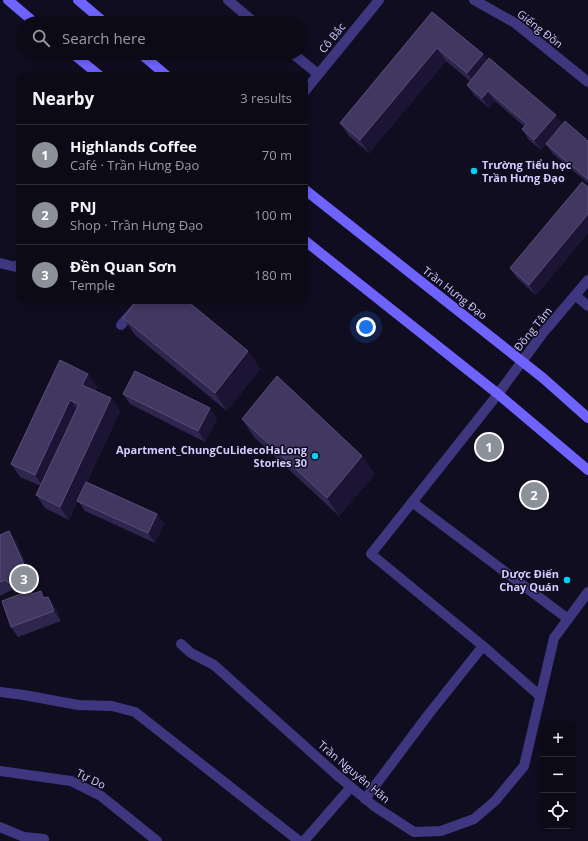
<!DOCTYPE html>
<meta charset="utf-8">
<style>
body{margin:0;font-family:"Open Sans",sans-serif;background:#1b1825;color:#f1f3f6}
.controls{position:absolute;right:12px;bottom:12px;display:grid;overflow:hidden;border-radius:8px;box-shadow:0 2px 6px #0003}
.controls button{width:36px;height:36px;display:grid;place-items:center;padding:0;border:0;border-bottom:1px solid #2d2b37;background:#0d0a18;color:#f1f3f6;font:20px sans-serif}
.you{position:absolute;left:366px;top:327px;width:14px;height:14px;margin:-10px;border:3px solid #fff;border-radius:50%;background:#1a73e8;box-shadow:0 0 0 6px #1a73e833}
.badge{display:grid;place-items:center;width:26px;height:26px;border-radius:50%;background:#8c9099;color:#fff;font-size:13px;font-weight:700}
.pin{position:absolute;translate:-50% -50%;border:2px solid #fff;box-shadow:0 1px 4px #0006}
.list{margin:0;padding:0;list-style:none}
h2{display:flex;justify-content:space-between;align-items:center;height:52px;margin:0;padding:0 16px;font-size:17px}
h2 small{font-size:13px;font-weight:400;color:#9a9aa2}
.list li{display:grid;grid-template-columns:26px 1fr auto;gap:12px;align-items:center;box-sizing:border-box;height:60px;padding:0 16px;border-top:1px solid #2d2b37}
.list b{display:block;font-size:15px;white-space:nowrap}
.list p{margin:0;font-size:13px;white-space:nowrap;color:#9a9aa2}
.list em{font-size:13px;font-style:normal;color:#9a9aa2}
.icon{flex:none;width:22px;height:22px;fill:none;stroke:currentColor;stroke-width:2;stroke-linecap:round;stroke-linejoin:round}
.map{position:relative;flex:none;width:588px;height:841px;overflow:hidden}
.search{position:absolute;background:#0d0a18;box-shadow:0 2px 6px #0003;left:16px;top:16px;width:292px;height:44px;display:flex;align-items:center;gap:10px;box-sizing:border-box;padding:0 14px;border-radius:22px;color:#9a9aa2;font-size:15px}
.panel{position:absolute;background:#0d0a18;box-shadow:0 2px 6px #0003;left:16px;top:72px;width:292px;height:232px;border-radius:12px}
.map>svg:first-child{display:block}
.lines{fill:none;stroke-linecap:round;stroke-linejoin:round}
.street{stroke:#3e377f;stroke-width:10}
.secondary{stroke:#6e63ff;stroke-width:10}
.wall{fill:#2f264e}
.shaded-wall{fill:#1c1434}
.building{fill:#413761;stroke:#584f7a}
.poi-dot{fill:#00d2f7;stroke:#110d20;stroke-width:1.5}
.labels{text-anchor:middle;stroke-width:3;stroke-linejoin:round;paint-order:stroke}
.street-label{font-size:11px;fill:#d4ccff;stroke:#110d20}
.poi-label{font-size:11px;font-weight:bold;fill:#d4ccff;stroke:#110d20;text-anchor:end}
</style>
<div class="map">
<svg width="588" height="841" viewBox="0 0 588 841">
<rect width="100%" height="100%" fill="#110d20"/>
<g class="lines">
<!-- street -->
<g class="street">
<path d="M228,0l27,23"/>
<path d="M474,0l41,23 73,59"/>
<path d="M292,53l26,21"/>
<path d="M304,92l75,-92"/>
<path d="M0,263l16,4 4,-4"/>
<path d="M576,296l12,10"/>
<path d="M121,325l22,-25"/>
<path d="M412,502l156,117"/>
<path d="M181,644l10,9 23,12 125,112 35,29 40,26 27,-1 33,-12 21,-18 29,-35 30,-128 34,-46"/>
<path d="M0,692l24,3 54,10 34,1 23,6 164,129"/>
<path d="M540,696l-57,-50 -112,-92 127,-160 45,-61 45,-53"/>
<path d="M0,771l71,10 30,15 56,45"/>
<path d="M365,799l63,-84 55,-69"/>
<path d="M0,827l24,10 20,2"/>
<path d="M304,841l47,-54"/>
</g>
<!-- secondary -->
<g class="secondary">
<path d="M8,0l27,23"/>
<path d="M78,0l27,23"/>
<path d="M72,53l28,23"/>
<path d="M140,53l27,23"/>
<path d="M304,189l239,189 45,40"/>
<path d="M304,240l194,154 90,76"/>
</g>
</g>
<!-- wall -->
<g class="wall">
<path d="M432,12l51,42 4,7 75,63 26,17v42l-35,-29 -7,-10 -5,6 -12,-10 -7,-11 3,-2 -30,-26 -6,7 -15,-13 -7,-10 3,-4 -24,-20 -77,92 -20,-17 -9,-13z"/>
<path d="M588,187v46l-52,62 -19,-17 -7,-10z"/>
<path d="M123,318l125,33 12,18 -33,42 -91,-75z"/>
<path d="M88,374l9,13 -2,4 16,7 9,13 -33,71 70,32 7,10 -9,19 -70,-32 -7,-10 -9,19 -24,-12 -9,-13 5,-9 -21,-9 -9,-13z"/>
<path d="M123,394l94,24 -12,24 -75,-38z"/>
<path d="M242,419l133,55 -36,42 -85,-79z"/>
<path d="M9,531l7,10 17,38 -7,3 3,5 -14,6 -3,-3 -12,6v-61z"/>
<path d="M33,594l12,4 3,-1 7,10 6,14 -43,16 -7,-10z"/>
</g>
<!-- shaded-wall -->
<g class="shaded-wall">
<path d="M437,48l9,13 -77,92 -9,-13z"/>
<path d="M483,54l9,13 -16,19 -9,-13z"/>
<path d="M488,91l7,10 -6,7 -7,-10z"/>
<path d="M556,115l7,10 -22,25 -7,-10z"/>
<path d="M588,214v19l-52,62 -7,-10z"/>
<path d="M248,351l12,18 -33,42 -12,-18z"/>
<path d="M88,374l9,13 -6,11 -9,-13z"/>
<path d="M111,398l9,13 -51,109 -9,-13z"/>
<path d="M70,400l10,13 -36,75 -9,-13z"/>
<path d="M210,408l7,10 -12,24 -7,-11z"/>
<path d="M362,456l13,18 -36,42 -12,-18z"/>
<path d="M157,514l7,10 -9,19 -7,-10z"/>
<path d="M9,531l7,10 17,38 -7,-10z"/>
<path d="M19,572l7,10 3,5 -8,-11z"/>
<path d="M41,591l7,10 -5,-3z"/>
<path d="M48,597l7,10 6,14 -7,-10z"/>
</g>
<!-- building -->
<g class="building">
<path d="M432,12l51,42 -16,19 -30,-25 -77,92 -20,-17z"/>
<path d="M489,58l67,57 -22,25 -12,-11 5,-5 -39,-33 -6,7 -15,-13z"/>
<path d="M565,121l23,20v38l-42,-35z"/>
<path d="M582,182l6,5v27l-59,71 -19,-17z"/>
<path d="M138,300h48l62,51 -33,42 -92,-75z"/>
<path d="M60,360l28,14 -6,11 29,13 -51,109 -24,-12 43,-91 -9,-4 -35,75 -24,-11z"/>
<path d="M135,371l75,37 -12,23 -75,-37z"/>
<path d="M277,376l85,80 -35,42 -85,-79z"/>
<path d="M86,482l71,32 -9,19 -71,-32z"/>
<path d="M9,531l17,38 -7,3 2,4 -13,7 -2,-3 -6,2v-47z"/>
<path d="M31,590l1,4 9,-3 2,7 5,-1 6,14 -43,16 -9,-26z"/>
</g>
<!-- markers -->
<g class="poi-dot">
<circle cx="474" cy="171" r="4"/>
<circle cx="315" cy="456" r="4"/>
<circle cx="567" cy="580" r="4"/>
</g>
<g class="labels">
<!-- street labels -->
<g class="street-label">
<text transform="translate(540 29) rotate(38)" y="4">Giếng Đồn</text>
<text transform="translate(332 38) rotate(-51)" y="4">Cô Bắc</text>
<text transform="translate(455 293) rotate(38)" y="4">Trần Hưng Đạo</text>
<text transform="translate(533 329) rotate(-51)" y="4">Đồng Tâm</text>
<text transform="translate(354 772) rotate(40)" y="4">Trần Nguyên Hãn</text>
<text transform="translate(91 779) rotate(26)" y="4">Tự Do</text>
</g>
<!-- poi labels -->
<g class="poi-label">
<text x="482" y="169" text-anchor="start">Trường Tiểu học<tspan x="482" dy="13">Trần Hưng Đạo</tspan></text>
<text x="307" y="454">Apartment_ChungCuLidecoHaLong<tspan x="307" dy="13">Stories 30</tspan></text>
<text x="559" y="578">Dược Điến<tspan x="559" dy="13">Chay Quán</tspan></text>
</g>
</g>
</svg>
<div class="controls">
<button>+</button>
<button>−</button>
<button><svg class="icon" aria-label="locate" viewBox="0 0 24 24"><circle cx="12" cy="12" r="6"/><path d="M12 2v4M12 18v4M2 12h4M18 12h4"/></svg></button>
</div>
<div class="you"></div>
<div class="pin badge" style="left:489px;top:447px">1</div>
<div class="pin badge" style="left:534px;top:495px">2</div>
<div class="pin badge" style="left:24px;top:579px">3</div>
<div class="search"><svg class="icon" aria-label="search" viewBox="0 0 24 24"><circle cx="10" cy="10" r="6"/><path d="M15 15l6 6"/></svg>Search here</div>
<section class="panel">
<h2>Nearby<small>3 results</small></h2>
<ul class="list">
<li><span class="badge">1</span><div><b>Highlands Coffee</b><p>Café · Trần Hưng Đạo</p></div><em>70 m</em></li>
<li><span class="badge">2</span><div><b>PNJ</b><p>Shop · Trần Hưng Đạo</p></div><em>100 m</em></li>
<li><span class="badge">3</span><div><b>Đền Quan Sơn</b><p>Temple</p></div><em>180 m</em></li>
</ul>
</section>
</div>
